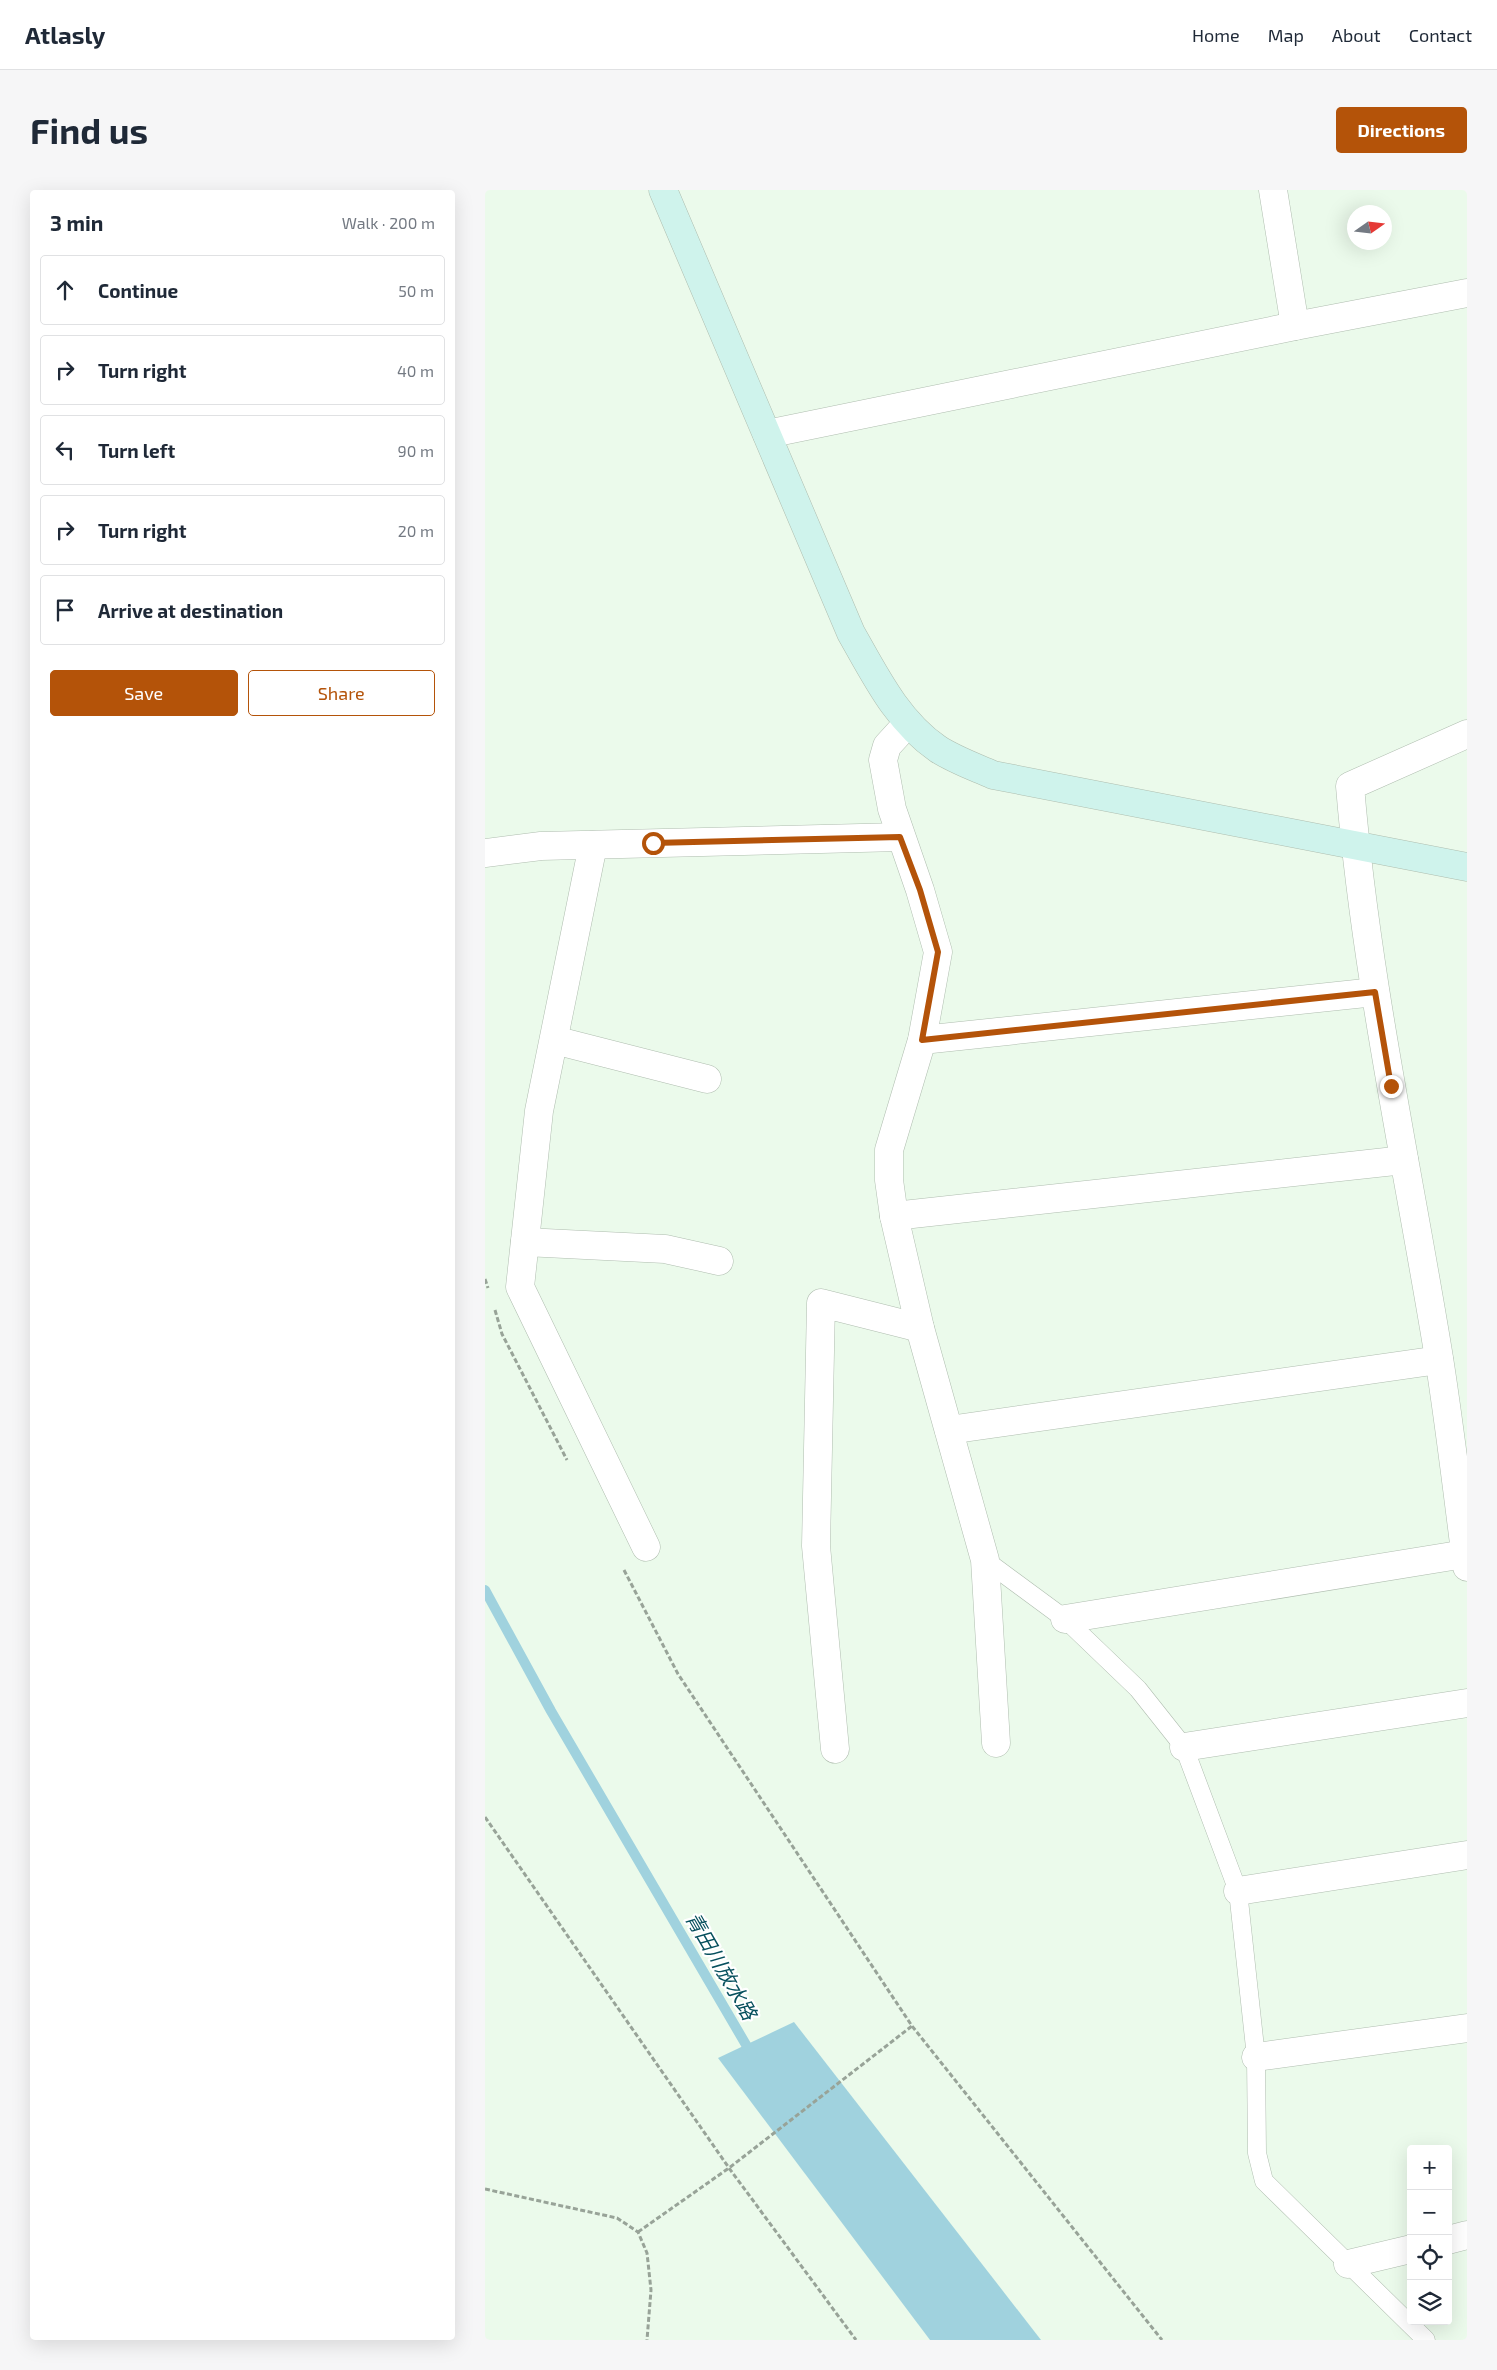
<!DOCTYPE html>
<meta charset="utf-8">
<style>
body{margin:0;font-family:"Exo 2","Noto Sans JP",sans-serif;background:#f6f6f7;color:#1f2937}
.controls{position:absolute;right:15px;bottom:15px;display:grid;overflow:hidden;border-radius:5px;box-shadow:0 5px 20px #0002}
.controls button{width:45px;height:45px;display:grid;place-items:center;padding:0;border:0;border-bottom:1px solid #e0e1e3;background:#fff;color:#1f2937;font:25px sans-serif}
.compass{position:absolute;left:862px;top:15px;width:45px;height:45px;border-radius:50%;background:#fff;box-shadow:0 5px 20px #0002;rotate:76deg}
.stop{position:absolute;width:15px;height:15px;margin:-11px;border:4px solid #b45309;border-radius:50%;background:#fff}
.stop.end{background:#b45309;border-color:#fff;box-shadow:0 1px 5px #0008}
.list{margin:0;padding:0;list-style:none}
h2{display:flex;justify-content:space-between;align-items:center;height:65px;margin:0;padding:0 20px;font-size:21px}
h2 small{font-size:16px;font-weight:400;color:#747a83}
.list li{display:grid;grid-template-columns:32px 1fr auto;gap:15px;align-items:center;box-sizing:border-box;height:70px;margin:0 10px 10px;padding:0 10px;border:1px solid #e0e1e3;border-radius:5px}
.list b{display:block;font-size:19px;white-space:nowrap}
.list em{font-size:16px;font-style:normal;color:#747a83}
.actions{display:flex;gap:10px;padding:15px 20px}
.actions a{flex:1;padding:11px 0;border:1px solid #b45309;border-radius:5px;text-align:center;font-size:18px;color:#b45309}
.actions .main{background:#b45309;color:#fff}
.icon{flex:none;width:28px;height:28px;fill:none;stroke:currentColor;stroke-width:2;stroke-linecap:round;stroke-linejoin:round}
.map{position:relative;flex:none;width:982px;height:2150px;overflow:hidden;border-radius:5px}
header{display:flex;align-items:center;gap:30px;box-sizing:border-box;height:70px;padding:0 25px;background:#fff;border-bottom:1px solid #e0e1e3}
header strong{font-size:24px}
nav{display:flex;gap:28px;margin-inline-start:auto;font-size:18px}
.intro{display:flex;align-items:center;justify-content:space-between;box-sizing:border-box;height:120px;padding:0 30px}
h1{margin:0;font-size:35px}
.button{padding:12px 22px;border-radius:5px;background:#b45309;color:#fff;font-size:18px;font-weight:700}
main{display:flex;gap:30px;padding:0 30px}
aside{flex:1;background:#fff;border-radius:5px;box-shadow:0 5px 20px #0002}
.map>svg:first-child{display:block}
.water{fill:#a0d2de}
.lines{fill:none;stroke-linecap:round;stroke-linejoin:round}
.stream{stroke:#a0d2de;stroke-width:10}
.lane-casing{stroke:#afbdaf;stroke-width:19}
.street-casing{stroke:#afbdaf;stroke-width:29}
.secondary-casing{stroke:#afbdaf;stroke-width:29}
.path{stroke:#98a398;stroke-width:3;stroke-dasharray:5 2.5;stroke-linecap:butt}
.lane{stroke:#fff;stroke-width:18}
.street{stroke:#fff;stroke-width:28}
.secondary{stroke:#cff3ec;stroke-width:28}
.route{stroke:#b45309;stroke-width:6}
.labels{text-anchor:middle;stroke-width:4.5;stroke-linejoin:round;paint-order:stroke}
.water-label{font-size:20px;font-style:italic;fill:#06505d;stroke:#fff}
</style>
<header>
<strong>Atlasly</strong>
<nav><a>Home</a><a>Map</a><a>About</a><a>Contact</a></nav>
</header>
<div class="intro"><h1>Find us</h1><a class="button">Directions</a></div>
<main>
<aside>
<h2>3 min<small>Walk · 200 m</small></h2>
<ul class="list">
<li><svg class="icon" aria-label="ahead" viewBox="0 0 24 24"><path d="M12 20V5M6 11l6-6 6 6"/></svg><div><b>Continue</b></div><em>50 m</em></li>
<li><svg class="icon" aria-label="right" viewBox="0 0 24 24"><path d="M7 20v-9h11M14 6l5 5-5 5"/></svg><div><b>Turn right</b></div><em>40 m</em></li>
<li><svg class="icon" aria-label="left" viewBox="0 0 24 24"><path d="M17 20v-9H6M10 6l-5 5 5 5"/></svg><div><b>Turn left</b></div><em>90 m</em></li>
<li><svg class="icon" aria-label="right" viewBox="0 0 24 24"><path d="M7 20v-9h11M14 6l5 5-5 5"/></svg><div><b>Turn right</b></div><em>20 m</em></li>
<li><svg class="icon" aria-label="arrive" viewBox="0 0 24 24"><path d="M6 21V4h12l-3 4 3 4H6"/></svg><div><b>Arrive at destination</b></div></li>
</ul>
<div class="actions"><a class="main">Save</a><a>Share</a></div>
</aside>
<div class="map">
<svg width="982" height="2150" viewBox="0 0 982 2150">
<rect width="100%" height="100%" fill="#ebfaeb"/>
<!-- water -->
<path class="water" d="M309,1832l247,318h-111l-212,-282z"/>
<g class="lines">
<!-- stream -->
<path class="stream" d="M0,1400l66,121 201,344"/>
<defs>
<path id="lane" d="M500,1370l80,59 73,70 46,58 54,144 18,166 1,96 7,28 162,159"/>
<g id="street">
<path d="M788,0l22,136"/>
<path d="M282,244l528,-108 172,-33"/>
<path d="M423,533l-21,23 -4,14 9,49 28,81 18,62 -16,88 -33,110v30l5,36 26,112 65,232 11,183"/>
<path d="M982,544l-117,52c16,193 58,382 89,572 11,70 19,139 28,209"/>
<path d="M108,655l-54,266 -19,176 126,260"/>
<path d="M0,663l56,-7 359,-9"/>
<path d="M69,850l153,39"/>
<path d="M437,850l453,-48"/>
<path d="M409,1026l510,-56"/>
<path d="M40,1052l140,7 54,12"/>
<path d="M464,1240l490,-70"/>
<path d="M580,1429l400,-65"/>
<path d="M699,1557l283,-44"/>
<path d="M350,1559l-19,-203 5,-243 99,25"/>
<path d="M753,1701l229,-36"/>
<path d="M771,1867l211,-29"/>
<path d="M963,2050l19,-5"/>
<path d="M863,2074l63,-15"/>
</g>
<path id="secondary" d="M178,0l188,443c24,42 46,88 87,116 17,11 37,18 55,26l474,92"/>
</defs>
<!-- lane casing -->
<use href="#lane" class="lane-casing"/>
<!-- street casing -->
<use href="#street" class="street-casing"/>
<!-- secondary casing -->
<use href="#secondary" class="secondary-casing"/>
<!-- path -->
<g class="path">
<path d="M0,1089l3,9"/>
<path d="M10,1120l7,24 65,126"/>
<path d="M139,1380l54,104 234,352 250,314"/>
<path d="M0,1627l244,351 127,172"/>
<path d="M0,1999l132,29 21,14 9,21 4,37 -4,50"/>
<path d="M153,2042l91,-64 183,-142"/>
</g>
<!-- lane -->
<use href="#lane" class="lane"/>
<!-- street -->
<use href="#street" class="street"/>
<!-- secondary -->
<use href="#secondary" class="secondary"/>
</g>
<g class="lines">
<!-- route -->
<path class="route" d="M168,653l247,-6 20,53 18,62 -16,88 453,-48 16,94"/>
</g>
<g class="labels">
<!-- water labels -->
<g class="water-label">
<text transform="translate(236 1776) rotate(60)" y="7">青田川放水路</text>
</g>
</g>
</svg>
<div class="controls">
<button>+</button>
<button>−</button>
<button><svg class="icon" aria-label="locate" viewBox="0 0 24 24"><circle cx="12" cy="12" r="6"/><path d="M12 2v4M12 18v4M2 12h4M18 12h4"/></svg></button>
<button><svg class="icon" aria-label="layers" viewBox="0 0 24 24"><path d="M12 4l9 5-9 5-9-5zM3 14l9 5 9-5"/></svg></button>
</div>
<svg class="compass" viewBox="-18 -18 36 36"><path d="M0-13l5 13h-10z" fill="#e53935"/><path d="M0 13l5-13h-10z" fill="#747a83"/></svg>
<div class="stop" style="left:168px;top:653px"></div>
<div class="stop end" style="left:906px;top:896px"></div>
</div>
</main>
